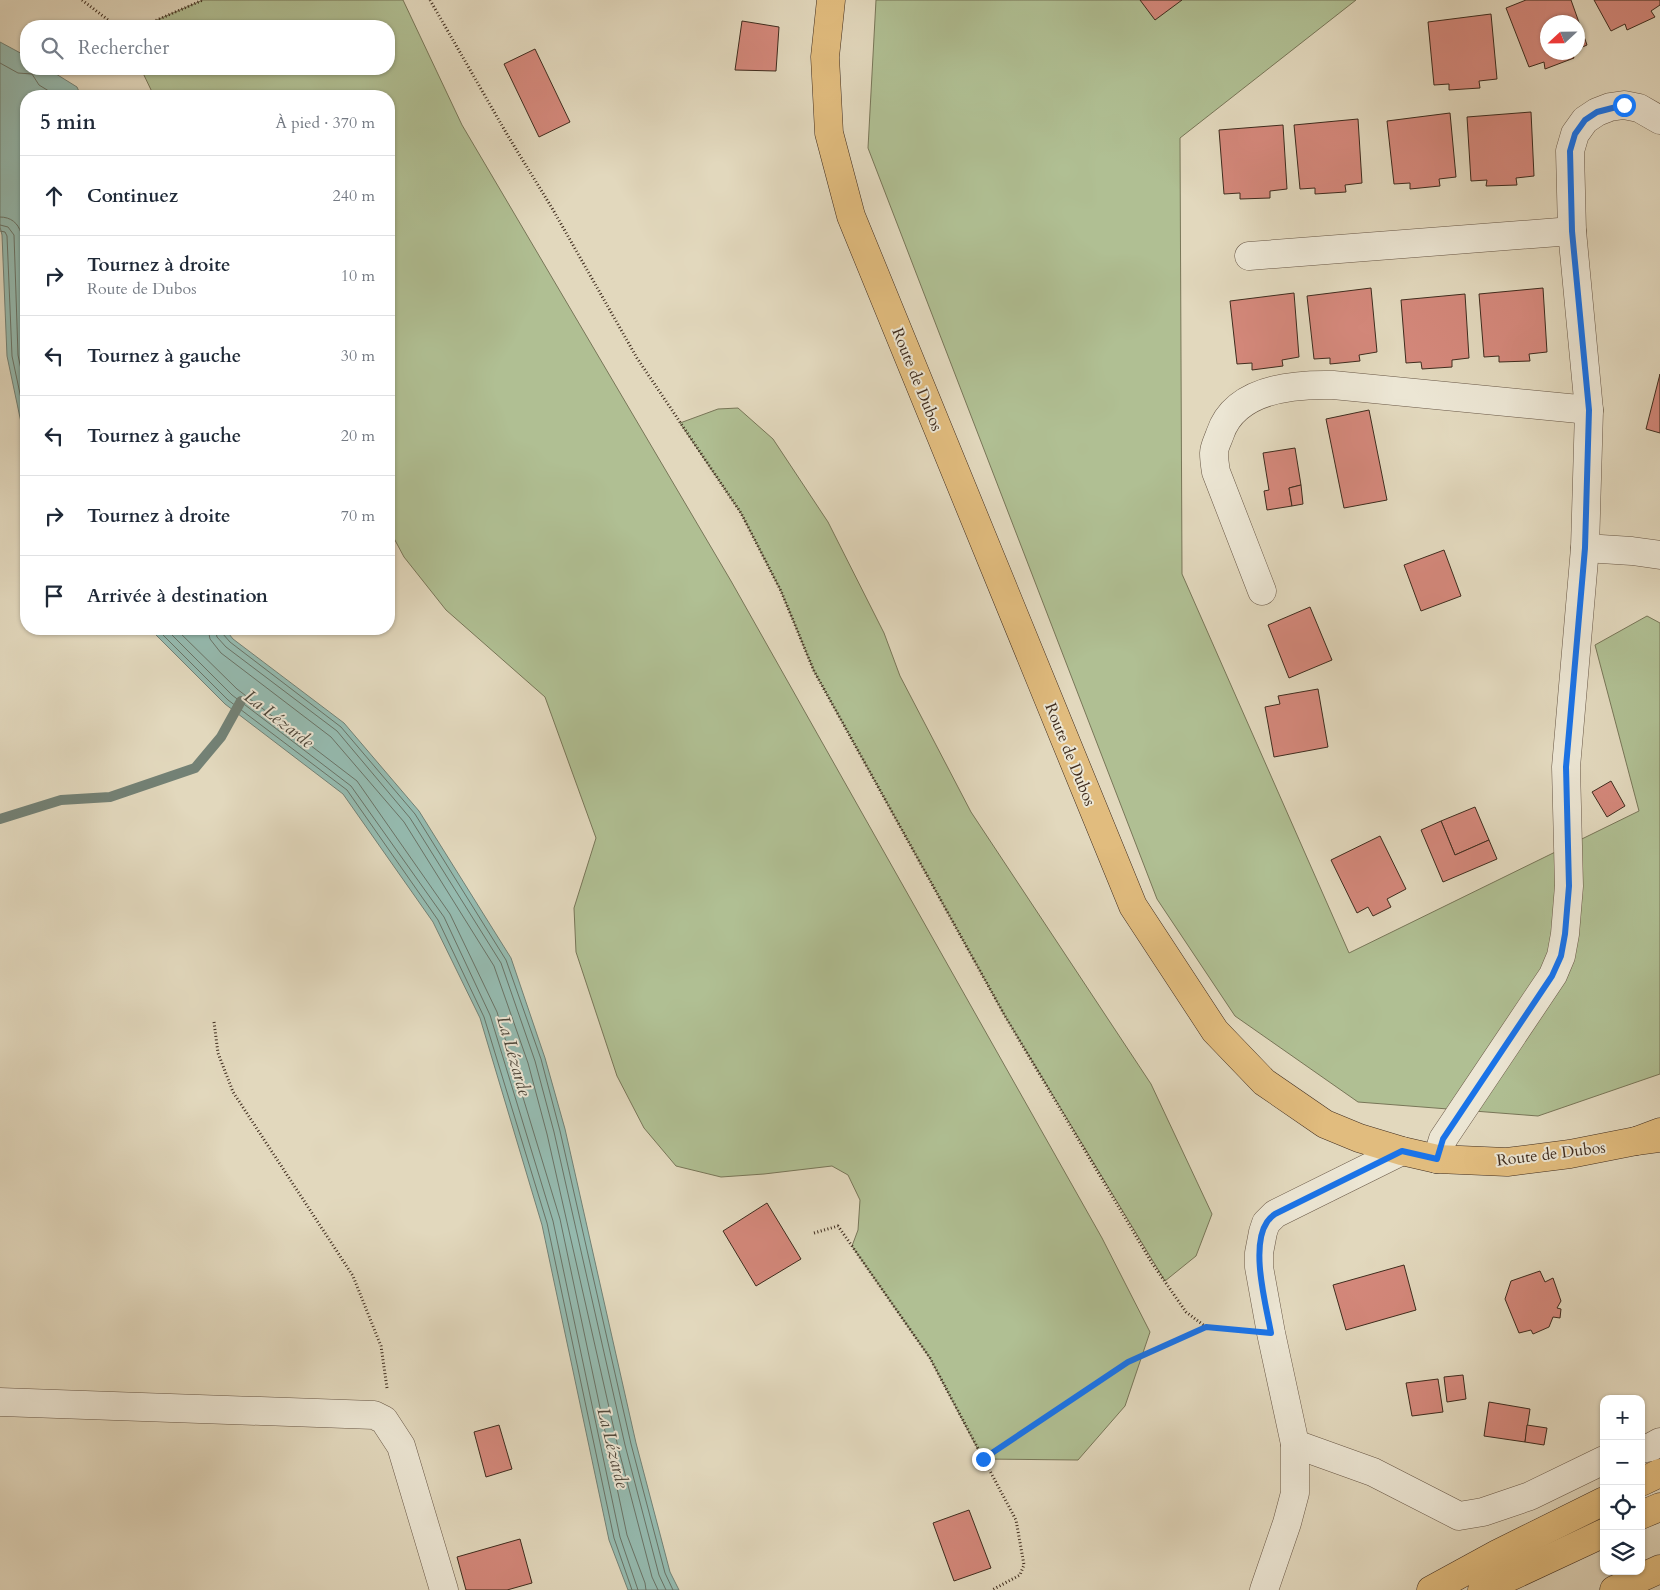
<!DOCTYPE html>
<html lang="fr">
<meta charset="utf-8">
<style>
body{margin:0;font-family:Cardo,serif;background:#f6f6f7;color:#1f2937}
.controls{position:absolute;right:15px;bottom:15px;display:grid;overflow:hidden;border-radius:10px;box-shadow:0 1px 4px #0004}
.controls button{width:45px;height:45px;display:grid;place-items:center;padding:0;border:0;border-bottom:1px solid #e0e1e3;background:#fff;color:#1f2937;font:25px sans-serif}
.compass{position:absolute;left:1540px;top:15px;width:45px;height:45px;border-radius:50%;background:#fff;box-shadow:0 1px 4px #0004;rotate:248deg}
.stop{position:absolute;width:15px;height:15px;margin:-11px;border:4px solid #1a73e8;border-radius:50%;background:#fff}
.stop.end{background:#1a73e8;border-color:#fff;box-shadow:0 1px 5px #0008}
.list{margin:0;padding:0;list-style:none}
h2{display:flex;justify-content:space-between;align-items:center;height:65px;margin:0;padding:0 20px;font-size:21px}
h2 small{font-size:16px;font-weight:400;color:#747a83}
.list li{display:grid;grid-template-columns:32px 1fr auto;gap:15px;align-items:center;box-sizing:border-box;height:80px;padding:0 20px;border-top:1px solid #e0e1e3}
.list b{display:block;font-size:19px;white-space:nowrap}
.list p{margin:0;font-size:16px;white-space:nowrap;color:#747a83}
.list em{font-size:16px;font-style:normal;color:#747a83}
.icon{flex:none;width:28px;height:28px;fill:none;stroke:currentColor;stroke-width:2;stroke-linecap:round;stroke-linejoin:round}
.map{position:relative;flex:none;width:1660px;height:1590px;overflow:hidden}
.search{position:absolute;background:#fff;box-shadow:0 1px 4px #0004;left:20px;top:20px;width:375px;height:55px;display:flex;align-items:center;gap:12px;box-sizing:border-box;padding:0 18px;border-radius:20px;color:#747a83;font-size:19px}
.panel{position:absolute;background:#fff;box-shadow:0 1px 4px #0004;left:20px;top:90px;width:375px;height:545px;border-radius:20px}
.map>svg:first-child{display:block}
.green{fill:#b0bf93;stroke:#787658}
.water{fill:#95baaf;stroke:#738175}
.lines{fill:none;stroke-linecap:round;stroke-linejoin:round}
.shore{stroke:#6a7366;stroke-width:1}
.stream{stroke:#738175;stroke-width:10}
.building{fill:#d4887b;stroke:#3f2c1e}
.minor-casing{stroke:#685746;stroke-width:29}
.major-casing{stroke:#3f2c1e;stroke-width:29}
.highway-casing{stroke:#3f2c1e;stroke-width:29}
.path{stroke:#3f2c1e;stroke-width:3;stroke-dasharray:1 2.5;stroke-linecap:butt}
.minor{stroke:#ece6d4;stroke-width:28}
.major{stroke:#e1bc7e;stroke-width:28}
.highway{stroke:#e1bc7e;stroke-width:28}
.route{stroke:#1a73e8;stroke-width:6}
.labels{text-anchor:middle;stroke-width:4;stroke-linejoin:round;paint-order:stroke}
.street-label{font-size:16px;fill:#3f2c1e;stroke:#ece6d4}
.water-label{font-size:18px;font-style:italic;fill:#50483b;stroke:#ece6d4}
</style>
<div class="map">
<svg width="1660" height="1590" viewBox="0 0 1660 1590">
<rect width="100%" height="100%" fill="#e2d8bd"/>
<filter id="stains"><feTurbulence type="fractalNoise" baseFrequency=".004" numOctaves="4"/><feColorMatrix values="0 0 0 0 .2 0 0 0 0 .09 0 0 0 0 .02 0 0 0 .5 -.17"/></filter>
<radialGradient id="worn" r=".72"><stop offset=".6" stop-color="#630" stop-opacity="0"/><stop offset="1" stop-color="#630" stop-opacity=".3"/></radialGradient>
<!-- green -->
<g class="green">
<path d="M203,0h200l59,125 269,456 371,657 48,94 -25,74 -47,54 -95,-1 -53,-101 -78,-112 6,-16 2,-30 -12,-25 -16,-9 -68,8 -43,3 -45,-11 -32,-38 -27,-52 -41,-124 -2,-44 22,-70 -51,-141 -99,-87 -42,-53 -15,-28v-433h-235l-13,-27h248v-43h-246z"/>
<path d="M876,0h480l-176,138 2,436 167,379 290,-142 -44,-166 52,-29 13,7v451l-122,42 -180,-14 -123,-86 -78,-117 -289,-751z"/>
<path d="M738,408l35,31 55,83 56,111 16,43 71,136 180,272 61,130 -16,42 -31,25 -160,-265 -191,-345 -33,-80 -40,-78 -61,-90 38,-14z"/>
</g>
<!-- water -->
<g class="water">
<path d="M0,42l26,14v13h22l29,18 4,9h-55v350l-19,-90 -5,-121 -2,-8z"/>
<path d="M150,629h75l8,10 111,84 75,88 92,147 34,100 20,71 71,314 34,129 9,18h-51l-19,-50 -67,-315 -62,-207 -47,-96 -90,-128 -118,-90z"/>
</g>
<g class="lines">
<!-- shore -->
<g class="shore">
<path d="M0,63l18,10 14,1 7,11 18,11"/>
<path d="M0,217c11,0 18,6 21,16l5,125"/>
<path d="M0,225l8,2 6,8 4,120 8,38"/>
<path d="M0,231l5,1 2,4 5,120 14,66"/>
<path d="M157,629l71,71 119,90 91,130 46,97 63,206 67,315 18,52"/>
<path d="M166,629l66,66 119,91 93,131 46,98 63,206 67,316 18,53"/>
<path d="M176,629l61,60 120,92 93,133 47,98 63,207 67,316 18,48 1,7"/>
<path d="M208,629l2,10 11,14 110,84 73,85 90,144 34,97 19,71 71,313 34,130 6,13"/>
<path d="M215,629l2,8 9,10 111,84 73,87 91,145 34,98 19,71 71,313 34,130 7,15"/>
<path d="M221,629l1,4 8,9 111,85 74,87 91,146 35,99 19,72 71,313 34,129 8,17"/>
</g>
<!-- stream -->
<path class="stream" d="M0,819l61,-19 49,-3 85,-29 26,-31 20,-36"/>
</g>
<!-- building -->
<g class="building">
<path d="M1140,0h42l-27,20z"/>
<path d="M1526,0h45l16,45 -9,4v-27h-30v30h24l2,6 -29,11 -1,-7 -15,5 -23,-59z"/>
<path d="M1594,0h66v5l-9,6 4,6 -28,13 -2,-6 -14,7z"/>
<path d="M1491,14l6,65 -18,2 1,7 -31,2v-6l-15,1 -6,-63z"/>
<path d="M742,21l37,6 -3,44 -41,-1z"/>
<path d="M535,49l35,73 -31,15 -35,-73z"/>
<path d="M1531,112l3,64 -18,2 1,7 -31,1 1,-6 -16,1 -4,-64z"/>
<path d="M1450,113l6,64 -17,2 1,7 -30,3v-6l-16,1 -7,-63z"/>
<path d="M1358,119l4,64 -17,2 1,7 -31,2v-6l-15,1 -6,-64z"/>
<path d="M1283,125l4,64 -17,2v7l-30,1v-6l-16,1 -5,-64z"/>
<path d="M1371,288l6,64 -18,3 1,6 -30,3v-6l-16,1 -7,-63z"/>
<path d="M1543,288l4,64 -18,2 1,7 -31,1v-6l-15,1 -5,-63z"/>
<path d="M1294,293l5,64 -17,3 1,6 -31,4v-7l-15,1 -7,-63z"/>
<path d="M1465,294l4,64 -17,2v7l-30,2 -1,-7 -15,1 -5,-63z"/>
<path d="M1660,374v59l-14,-4z"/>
<path d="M1369,410l18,90 -43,8 -18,-89z"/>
<path d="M1295,448l6,37 -12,3 3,18 -25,4 -3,-19 5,-1 -6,-37z"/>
<path d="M1301,485l2,19 -11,2 -3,-18z"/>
<path d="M1444,550l17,46 -40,15 -17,-46z"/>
<path d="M1310,607l22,53 -43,18 -21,-53z"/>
<path d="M1318,689l10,58 -54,10 -9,-50 15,-3 -2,-8z"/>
<path d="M1611,781l14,25 -18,11 -15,-25z"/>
<path d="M1475,807l14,33 -34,15 -14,-34z"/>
<path d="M1441,821l14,34 34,-15 8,19 -54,23 -22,-52z"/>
<path d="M1380,836l26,53 -19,10 4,8 -18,9 -5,-9 -11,6 -26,-53z"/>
<path d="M767,1203l34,56 -45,27 -33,-55z"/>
<path d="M1404,1265l12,45 -70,20 -13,-45z"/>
<path d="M1540,1271l5,11 8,-4 8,23 -4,7 4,1 -1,9 -7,-1 -4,10 -16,7 -2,-4 -12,3 -14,-34 6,-18z"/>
<path d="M1463,1375l3,24 -19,3 -3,-25z"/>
<path d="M1438,1379l5,33 -31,4 -6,-33z"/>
<path d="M1489,1402l41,7 -5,33 -41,-6z"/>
<path d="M499,1425l13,44 -26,8 -12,-45z"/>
<path d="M1527,1425l20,3 -3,17 -19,-3z"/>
<path d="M969,1510l22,58 -37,13 -21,-58z"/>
<path d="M520,1539l12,44 -25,7h-41l-9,-33z"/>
</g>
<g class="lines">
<defs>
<g id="minor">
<path d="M1249,256l323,-25"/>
<path d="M1585,548l47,3 28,4"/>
<path d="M1262,591l-46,-119c-1,-6 -2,-13 -2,-19 0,-6 4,-13 6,-19 15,-45 72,-50 113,-49l256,25"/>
<path d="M1437,1159l6,-20 110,-164 8,-19 4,-22 4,-48 -3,-119 19,-219 4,-138 -17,-179 -2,-80 5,-17 10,-14 12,-8 13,-5 14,-2 15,3 21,12"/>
<path d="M0,1402l374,13 10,5 17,26 43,144"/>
<path d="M1295,1444l78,28 86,44 24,-4 47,-16 74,-36"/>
<path d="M1641,1449l10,-2 9,-5"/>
<path d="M1264,1590l23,-67 8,-30v-49l-24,-111 -12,-66v-14l4,-21 3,-9 9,-9 127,-63"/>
</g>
<path id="major" d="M831,0l-6,57 4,76 22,83 282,690 82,125 49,51 61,42 34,14 43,13 35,8 70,3 63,-8 66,-13 23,-3"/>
<g id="highway">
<path d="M1636,1141l24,-9"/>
<path d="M1641,1482l19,-9"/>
<path d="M1641,1515l19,-8"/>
<path d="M1431,1590l66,-36 107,-53"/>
<path d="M1482,1590l122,-57"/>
<path d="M1614,1590l46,-21"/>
</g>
</defs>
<!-- minor casing -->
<use href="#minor" class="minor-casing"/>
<!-- major casing -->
<use href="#major" class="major-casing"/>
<!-- highway casing -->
<use href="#highway" class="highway-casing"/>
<!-- path -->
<g class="path">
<path d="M82,0l34,26"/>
<path d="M430,0l78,136 44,72 85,150 104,155 40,78 33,80 191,345 147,247 34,49 20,15"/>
<path d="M143,26l60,-26"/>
<path d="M214,1022l4,31 15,39 120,184 28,70 6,42"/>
<path d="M814,1233l24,-7 92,132 86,162 8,45 -4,10 -28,15"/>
<path d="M983,1459l145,-97 78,-35 34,3"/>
</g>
<!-- minor -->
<use href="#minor" class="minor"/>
<!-- major -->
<use href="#major" class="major"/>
<!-- highway -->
<use href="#highway" class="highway"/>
</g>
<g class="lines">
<!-- route -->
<path class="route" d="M983,1459l145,-97 78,-35 65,6c-5,-28 -21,-86 -4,-111 2,-3 5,-6 8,-8l127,-63 35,8 6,-20 109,-163 9,-20 4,-22 4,-48 -3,-119 19,-219 4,-138 -17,-179 -2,-80 5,-17 10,-14 12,-8 27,-7"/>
</g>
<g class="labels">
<!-- street labels -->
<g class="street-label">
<text transform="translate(918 379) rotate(68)" y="6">Route de Dubos</text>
<text transform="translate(1071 754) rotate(68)" y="6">Route de Dubos</text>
<text transform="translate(1551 1153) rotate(-7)" y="6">Route de Dubos</text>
</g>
<!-- water labels -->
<g class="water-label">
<text transform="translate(279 719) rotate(38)" y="6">La Lézarde</text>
<text transform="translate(514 1056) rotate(74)" y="6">La Lézarde</text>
<text transform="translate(613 1448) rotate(76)" y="6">La Lézarde</text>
</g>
</g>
<rect width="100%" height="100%" filter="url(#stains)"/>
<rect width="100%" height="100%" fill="url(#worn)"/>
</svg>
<div class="controls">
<button>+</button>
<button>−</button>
<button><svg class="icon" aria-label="locate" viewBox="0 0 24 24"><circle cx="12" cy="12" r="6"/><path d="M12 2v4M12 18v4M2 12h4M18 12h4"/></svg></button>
<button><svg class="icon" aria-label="layers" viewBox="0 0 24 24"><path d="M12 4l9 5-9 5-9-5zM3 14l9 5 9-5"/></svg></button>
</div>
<svg class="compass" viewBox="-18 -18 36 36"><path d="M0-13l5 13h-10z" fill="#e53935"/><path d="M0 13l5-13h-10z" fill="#747a83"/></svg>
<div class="stop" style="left:1624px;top:105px"></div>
<div class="stop end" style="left:983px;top:1459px"></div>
<div class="search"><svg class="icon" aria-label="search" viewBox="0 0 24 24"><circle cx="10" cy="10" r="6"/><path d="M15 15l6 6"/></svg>Rechercher</div>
<section class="panel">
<h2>5 min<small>À pied · 370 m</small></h2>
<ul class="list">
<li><svg class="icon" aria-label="ahead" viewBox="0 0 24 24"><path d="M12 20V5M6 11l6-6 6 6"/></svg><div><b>Continuez</b></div><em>240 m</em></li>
<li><svg class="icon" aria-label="right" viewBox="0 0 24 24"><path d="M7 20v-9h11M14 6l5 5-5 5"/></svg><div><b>Tournez à droite</b><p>Route de Dubos</p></div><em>10 m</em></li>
<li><svg class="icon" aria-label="left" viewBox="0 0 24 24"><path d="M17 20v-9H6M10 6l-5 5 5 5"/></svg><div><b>Tournez à gauche</b></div><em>30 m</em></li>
<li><svg class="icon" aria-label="left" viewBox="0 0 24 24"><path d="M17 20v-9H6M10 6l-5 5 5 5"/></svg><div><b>Tournez à gauche</b></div><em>20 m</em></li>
<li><svg class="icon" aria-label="right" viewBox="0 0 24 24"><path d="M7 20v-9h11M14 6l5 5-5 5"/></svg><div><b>Tournez à droite</b></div><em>70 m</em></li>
<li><svg class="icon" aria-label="arrive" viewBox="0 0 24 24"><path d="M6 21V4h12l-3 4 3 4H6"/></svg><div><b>Arrivée à destination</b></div></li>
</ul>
</section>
</div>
